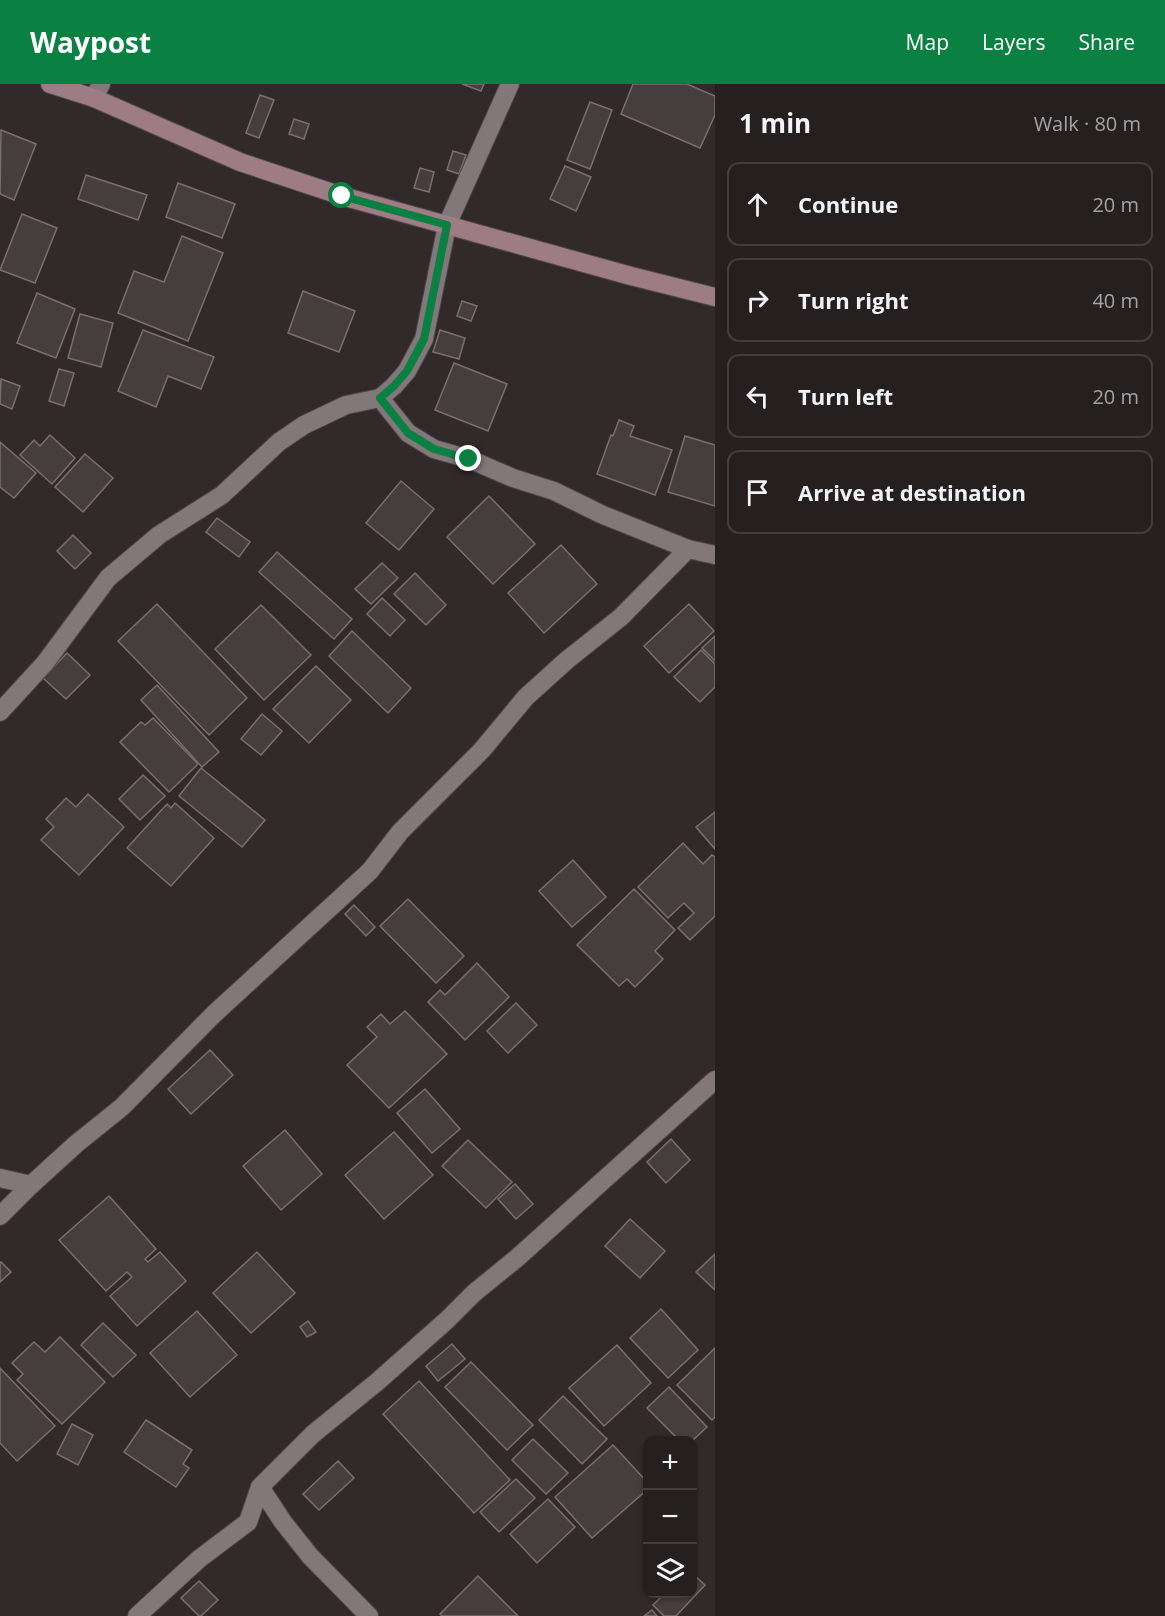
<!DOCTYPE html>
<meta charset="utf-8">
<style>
body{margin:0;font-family:"Open Sans",sans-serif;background:#312c2d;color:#f1f3f6}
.controls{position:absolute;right:18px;bottom:18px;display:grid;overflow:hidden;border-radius:12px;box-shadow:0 2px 4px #0004}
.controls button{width:54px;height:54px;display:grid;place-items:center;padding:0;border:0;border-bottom:2px solid #423d3e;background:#251f20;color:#f1f3f6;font:30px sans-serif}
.stop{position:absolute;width:18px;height:18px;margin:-14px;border:4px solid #0b8043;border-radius:50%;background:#fff}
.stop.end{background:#0b8043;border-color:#fff;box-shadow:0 2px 6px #0008}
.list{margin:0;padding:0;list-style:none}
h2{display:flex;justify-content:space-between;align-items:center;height:78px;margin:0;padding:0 24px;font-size:26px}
h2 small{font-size:20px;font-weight:400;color:#a3a2a5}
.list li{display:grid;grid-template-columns:39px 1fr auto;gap:18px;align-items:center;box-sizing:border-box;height:84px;margin:0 12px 12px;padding:0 12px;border:2px solid #423d3e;border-radius:12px}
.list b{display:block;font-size:22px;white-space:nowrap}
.list em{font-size:20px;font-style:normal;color:#a3a2a5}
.icon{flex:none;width:33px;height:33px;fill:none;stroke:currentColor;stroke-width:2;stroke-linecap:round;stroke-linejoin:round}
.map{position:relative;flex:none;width:715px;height:1532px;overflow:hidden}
header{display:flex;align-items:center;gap:36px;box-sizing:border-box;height:84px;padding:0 30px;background:#0b8043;color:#fff}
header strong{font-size:28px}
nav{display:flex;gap:33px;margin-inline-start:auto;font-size:21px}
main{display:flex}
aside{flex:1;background:#251f20}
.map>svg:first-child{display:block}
.building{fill:#463d3f;stroke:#796f71;stroke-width:1.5}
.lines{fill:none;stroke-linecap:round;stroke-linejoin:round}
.street-casing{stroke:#4e4748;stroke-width:20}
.secondary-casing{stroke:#4e4748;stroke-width:20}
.street{stroke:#827779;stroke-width:18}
.secondary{stroke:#9e7c83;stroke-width:18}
.route{stroke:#0b8043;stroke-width:8}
</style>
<header>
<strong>Waypost</strong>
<nav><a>Map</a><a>Layers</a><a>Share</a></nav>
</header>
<main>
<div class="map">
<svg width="715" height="1532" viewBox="0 0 715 1532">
<rect width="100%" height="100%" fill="#31292a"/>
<!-- building -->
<g class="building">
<path d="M462,0h22l-3,7z"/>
<path d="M633,0h54l28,12v19l-15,33 -79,-34z"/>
<path d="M260,11l14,5 -15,38 -13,-5z"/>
<path d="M590,18l22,8 -22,59 -23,-9z"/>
<path d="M294,35l15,5 -5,15 -15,-5z"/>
<path d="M1,46l35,14 -22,56 -14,-6z"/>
<path d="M453,67l13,4 -7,19 -12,-4z"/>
<path d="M565,82l26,11 -15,34 -26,-12z"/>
<path d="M420,84l14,4 -5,20 -15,-4z"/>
<path d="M86,91l61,20 -9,25 -60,-21z"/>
<path d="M178,99l57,21 -13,34 -56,-21z"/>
<path d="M22,130l35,14 -22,55 -35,-13z"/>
<path d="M182,152l41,17 -35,88 -70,-28 16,-42 30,11z"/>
<path d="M303,207l52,20 -16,41 -51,-19z"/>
<path d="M37,209l38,16 -19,49 -39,-15z"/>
<path d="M462,217l15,5 -6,15 -14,-5z"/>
<path d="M80,230l33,9 -12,44 -33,-9z"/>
<path d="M143,246l71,27 -13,32 -33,-13 -12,31 -38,-16z"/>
<path d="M440,246l25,8 -6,21 -26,-7z"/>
<path d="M454,279l53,21 -19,47 -53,-21z"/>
<path d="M59,285l15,4 -10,33 -15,-5z"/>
<path d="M1,295l19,7 -8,23 -12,-5z"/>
<path d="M619,336l15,6 -4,10 42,14 -17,45 -58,-21 14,-39 2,1z"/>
<path d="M50,351l25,23 -23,26 -32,-29 14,-15 6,6z"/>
<path d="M685,352l30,9v61l-47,-14z"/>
<path d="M0,358l36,31 -22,25 -14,-11z"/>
<path d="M85,370l28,24 -30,34 -28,-25z"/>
<path d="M401,397l33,28 -35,41 -33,-27z"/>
<path d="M489,412l46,48 -42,40 -46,-47z"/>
<path d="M217,434l33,24 -11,15 -33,-25z"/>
<path d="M73,451l18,18 -16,16 -18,-18z"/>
<path d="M561,461l36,39 -53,49 -36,-40z"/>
<path d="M277,468l75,67 -18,20 -75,-67z"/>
<path d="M382,479l16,15 -27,26 -16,-15z"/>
<path d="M415,489l31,32 -20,20 -32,-31z"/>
<path d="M382,514l23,22 -15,16 -23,-22z"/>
<path d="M157,520l90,94 -38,37 -91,-94z"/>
<path d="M689,520l25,27 -45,42 -25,-27z"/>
<path d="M261,521l50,50 -47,45 -49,-51z"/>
<path d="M352,547l59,57 -23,25 -59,-57z"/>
<path d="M715,552v25l-13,-13z"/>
<path d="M701,566l14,14v23l-15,15 -26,-25z"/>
<path d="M67,569l23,22 -24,24 -23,-21z"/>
<path d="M316,582l35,34 -42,43 -36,-34z"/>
<path d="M157,601l62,67 -17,15 -61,-67z"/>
<path d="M262,630l20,17 -21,24 -20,-16z"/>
<path d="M153,634l45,46 -29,28 -49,-50 21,-20 4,3z"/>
<path d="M201,684l64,52 -23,27 -63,-51z"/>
<path d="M143,691l22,21 -25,24 -21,-21z"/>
<path d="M88,710l36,33 -45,48 -38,-35 13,-13 -8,-8 20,-21 10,9z"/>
<path d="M175,719l39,35 -43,48 -44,-38 40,-44 4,4z"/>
<path d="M715,728v37l-19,-22z"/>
<path d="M683,759l20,21 9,-9 3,2v59l-25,24 -12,-12 16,-15 -10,-10 -16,15 -30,-31z"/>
<path d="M573,776l33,37 -34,30 -33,-36z"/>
<path d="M634,805l41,41 -20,21 8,8 -28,28 -8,-8 -8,7 -42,-41z"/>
<path d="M408,815l56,57 -28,27 -56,-57z"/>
<path d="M354,821l21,22 -9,9 -21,-22z"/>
<path d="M477,879l32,34 -44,43 -37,-38 12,-12 5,5z"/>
<path d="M516,919l21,22 -29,28 -21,-22z"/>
<path d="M405,927l42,43 -58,54 -42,-43 30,-28 -10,-10 14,-13 9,10z"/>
<path d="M210,966l23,25 -42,39 -23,-25z"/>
<path d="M425,1005l35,40 -28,24 -35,-40z"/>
<path d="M285,1046l37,44 -41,36 -38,-44z"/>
<path d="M394,1048l39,43 -49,44 -39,-44z"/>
<path d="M671,1055l19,21 -24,23 -19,-21z"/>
<path d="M468,1056l44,42 -26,26 -44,-42z"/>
<path d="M515,1100l18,20 -17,15 -18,-20z"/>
<path d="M109,1112l47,53 -11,10 3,3 12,-10 26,29 -49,45 -27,-30 22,-19 -5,-5 -21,19 -47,-51z"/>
<path d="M630,1135l35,32 -25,27 -35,-32z"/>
<path d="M257,1168l38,41 -44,40 -38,-40z"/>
<path d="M715,1170v36l-19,-18z"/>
<path d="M0,1178h1l10,10 -11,10z"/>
<path d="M661,1225l37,41 -30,28 -38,-40z"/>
<path d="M197,1227l40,44 -47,42 -40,-44z"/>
<path d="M308,1237l8,11 -9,5 -7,-10z"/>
<path d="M103,1239l33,32 -23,22 -32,-32z"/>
<path d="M60,1253l45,45 -43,42 -45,-44 6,-6 -11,-11 22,-21 11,10z"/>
<path d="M452,1260l13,15 -27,22 -12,-15z"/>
<path d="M617,1261l34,38 -47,43 -35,-38z"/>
<path d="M715,1264v69l-3,3 -35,-35z"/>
<path d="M471,1278l62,63 -26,25 -62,-63z"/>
<path d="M0,1284l55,58 -38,35 -17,-18z"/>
<path d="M419,1297l91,99 -36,33 -91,-99z"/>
<path d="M669,1303l38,40 -15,14 -13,-1 -32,-32z"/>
<path d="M563,1312l44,43 -25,25 -43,-44z"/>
<path d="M146,1336l46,30 -9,14 6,4 -13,19 -52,-35z"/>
<path d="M72,1340l21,11 -15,30 -21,-11z"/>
<path d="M533,1355l35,34 -22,21 -34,-34z"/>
<path d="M613,1361l35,38v6l-56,49 -37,-41z"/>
<path d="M338,1377l16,17 -35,32 -16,-16z"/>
<path d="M516,1395l19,19 -36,34 -19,-20z"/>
<path d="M548,1415l27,28 -38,36 -27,-29z"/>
<path d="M692,1489l13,12 -29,31h-12l-11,-11 11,-11h28z"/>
<path d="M478,1492l40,40h-76l-2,-2z"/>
<path d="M199,1497l19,19 -17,16h-2l-18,-18z"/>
<path d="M652,1526l5,6h-13z"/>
</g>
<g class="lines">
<defs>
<g id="street">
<path d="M94,14l7,-14"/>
<path d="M380,314l28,35 26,16 35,10 44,19 41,13 49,24 85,34 27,6"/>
<path d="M0,628l45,-49 63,-85 51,-43 63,-40 57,-53 25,-17 42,-20 34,-7 14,-12 13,-15 17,-32 23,-114 63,-141"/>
<path d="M0,1094l31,7 45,-41 46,-37 92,-93 156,-143 30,-39 82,-82 44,-53 41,-37 54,-43 67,-68"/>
<path d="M0,1132l31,-31"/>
<path d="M260,1403l53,-53 64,-52 70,-62 27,-27 43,-35 198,-178"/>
<path d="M137,1532l62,-57 49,-37 12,-35 23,35 27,34 59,60"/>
</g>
<path id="secondary" d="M50,0l44,14 146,64 102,34 289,80 84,21"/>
</defs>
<!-- street casing -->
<use href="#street" class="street-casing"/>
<!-- secondary casing -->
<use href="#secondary" class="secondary-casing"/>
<!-- street -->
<use href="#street" class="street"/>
<!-- secondary -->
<use href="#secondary" class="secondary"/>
</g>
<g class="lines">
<!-- route -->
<path class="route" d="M342,112l105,29 -23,114 -17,32 -13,15 -14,12 28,35 26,16 35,10"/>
</g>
</svg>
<div class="controls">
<button>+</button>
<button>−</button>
<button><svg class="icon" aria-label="layers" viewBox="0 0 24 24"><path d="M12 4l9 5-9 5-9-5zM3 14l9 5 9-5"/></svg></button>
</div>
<div class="stop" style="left:342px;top:112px"></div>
<div class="stop end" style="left:469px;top:375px"></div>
</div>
<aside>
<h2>1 min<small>Walk · 80 m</small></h2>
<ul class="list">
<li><svg class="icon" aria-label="ahead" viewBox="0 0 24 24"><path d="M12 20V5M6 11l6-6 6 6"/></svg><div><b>Continue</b></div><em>20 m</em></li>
<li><svg class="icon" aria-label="right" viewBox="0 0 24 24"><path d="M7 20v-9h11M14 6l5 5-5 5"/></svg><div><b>Turn right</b></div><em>40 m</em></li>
<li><svg class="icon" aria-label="left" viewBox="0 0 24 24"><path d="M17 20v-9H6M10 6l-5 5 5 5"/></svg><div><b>Turn left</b></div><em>20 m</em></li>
<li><svg class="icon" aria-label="arrive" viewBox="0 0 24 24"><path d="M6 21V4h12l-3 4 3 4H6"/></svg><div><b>Arrive at destination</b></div></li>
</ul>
</aside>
</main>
